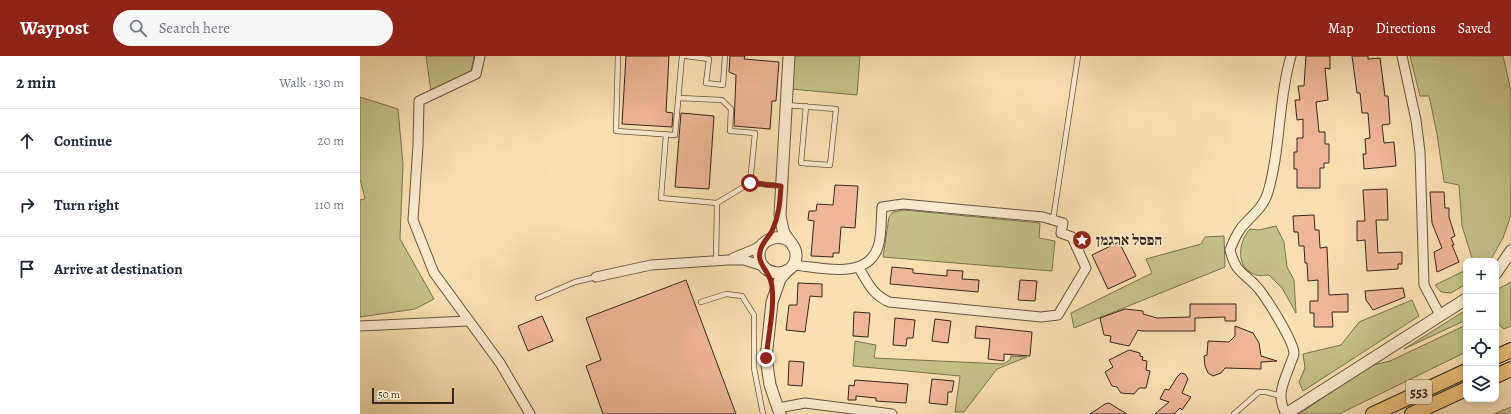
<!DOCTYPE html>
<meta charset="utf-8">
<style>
body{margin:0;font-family:Alegreya,"Frank Ruhl Libre",serif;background:#f6f6f7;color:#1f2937}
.controls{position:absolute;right:12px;bottom:12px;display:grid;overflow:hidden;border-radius:8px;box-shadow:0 2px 10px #0003}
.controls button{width:36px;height:36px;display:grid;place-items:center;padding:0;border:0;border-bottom:1px solid #e0e1e3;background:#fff;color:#1f2937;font:20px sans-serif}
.scale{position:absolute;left:12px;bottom:10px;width:82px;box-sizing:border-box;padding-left:4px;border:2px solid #35271d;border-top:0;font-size:11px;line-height:14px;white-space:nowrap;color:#35271d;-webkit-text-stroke:3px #fbebcd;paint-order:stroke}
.stop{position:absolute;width:12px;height:12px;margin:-9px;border:3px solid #8f2418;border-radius:50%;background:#fff}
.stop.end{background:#8f2418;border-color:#fff;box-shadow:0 1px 4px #0008}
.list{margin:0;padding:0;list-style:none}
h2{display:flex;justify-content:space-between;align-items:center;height:52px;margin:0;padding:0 16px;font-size:17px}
h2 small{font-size:13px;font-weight:400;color:#747a83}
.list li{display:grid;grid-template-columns:26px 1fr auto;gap:12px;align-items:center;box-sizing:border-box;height:64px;padding:0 16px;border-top:1px solid #e0e1e3}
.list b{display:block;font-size:15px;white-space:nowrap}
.list em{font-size:13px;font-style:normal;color:#747a83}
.icon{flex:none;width:22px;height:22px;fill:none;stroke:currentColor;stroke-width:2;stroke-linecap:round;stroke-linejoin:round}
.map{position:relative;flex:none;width:1151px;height:358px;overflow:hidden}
header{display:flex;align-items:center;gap:24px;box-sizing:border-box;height:56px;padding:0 20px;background:#8f2418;color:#fff}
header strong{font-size:19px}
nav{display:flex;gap:22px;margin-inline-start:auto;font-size:14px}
.search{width:280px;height:36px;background:#f6f6f7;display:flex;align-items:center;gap:10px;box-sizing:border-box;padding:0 14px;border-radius:22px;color:#747a83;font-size:15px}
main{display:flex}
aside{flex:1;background:#fff}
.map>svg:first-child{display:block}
.green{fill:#c4c188;stroke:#7c7452}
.building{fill:#f0b698;stroke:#35271d}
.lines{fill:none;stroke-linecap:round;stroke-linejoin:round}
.service-casing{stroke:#665542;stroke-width:6}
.minor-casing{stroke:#665542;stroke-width:11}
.tertiary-casing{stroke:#665542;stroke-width:13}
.primary-casing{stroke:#35271d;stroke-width:16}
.service{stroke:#fbebcd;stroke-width:4.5}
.minor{stroke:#fbebcd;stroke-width:9}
.tertiary{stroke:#fbebcd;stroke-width:11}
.primary{stroke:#ecc079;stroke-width:14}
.route{stroke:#8f2418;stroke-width:5}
.labels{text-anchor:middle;stroke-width:3;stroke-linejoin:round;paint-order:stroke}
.shield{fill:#fbebcd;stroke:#706252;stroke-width:1}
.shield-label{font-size:14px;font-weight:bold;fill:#35271d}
.poi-label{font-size:15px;font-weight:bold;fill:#35271d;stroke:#fbebcd;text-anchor:start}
</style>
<header>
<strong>Waypost</strong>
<div class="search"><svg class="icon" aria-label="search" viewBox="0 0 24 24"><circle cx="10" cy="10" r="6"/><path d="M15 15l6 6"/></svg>Search here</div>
<nav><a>Map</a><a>Directions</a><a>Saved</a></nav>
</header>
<main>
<aside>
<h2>2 min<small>Walk · 130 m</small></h2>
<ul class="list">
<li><svg class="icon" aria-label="ahead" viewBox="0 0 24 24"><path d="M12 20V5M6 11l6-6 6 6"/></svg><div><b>Continue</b></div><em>20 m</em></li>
<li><svg class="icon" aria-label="right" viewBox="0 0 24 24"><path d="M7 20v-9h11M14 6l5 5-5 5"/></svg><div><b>Turn right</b></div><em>110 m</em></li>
<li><svg class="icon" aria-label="arrive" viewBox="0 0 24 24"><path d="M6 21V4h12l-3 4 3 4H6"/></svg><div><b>Arrive at destination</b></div></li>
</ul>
</aside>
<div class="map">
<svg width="1151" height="358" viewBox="0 0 1151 358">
<rect width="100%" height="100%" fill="#f9e0b2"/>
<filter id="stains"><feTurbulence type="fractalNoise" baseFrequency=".005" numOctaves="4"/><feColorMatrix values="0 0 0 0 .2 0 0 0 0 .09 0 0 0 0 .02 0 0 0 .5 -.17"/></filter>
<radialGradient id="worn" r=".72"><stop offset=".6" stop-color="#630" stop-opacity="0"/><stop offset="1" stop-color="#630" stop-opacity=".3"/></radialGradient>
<!-- green -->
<g class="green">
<path d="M66,0h48l-3,16 -40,20z"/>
<path d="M435,0h65l-3,39 -66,-6z"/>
<path d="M1050,0h93l8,35v124l-8,23 -13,23h-17l-11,-35 -3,-41 -15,-3 -7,-48 -8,-38h-9z"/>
<path d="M0,41l38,12 5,55 -3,75 34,60 -19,10 -55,8v-117l5,-1 -5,-20z"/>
<path d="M544,154l136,13 -1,15 16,3 -3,30 -169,-14 6,-40 4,-5z"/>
<path d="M916,170l8,16 3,25 7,13 2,33 -14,-25 -13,-13c-4,0 -9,1 -13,0 -21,-7 -18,-33 -6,-46l9,1z"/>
<path d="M864,180l1,31 -151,61 -3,-15 81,-40 -6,-14 55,-15 4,-7z"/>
<path d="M1106,214v14l-15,9 -10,-1 -6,-7z"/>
<path d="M1151,226v44l-7,3 -8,-7v-32z"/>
<path d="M1052,244l7,16 -116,75 -4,-9 6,-14 -2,-14 38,-9 18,-23z"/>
<path d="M1106,254v10l-62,29z"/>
<path d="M1106,269v27l-127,62h-40l70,-48 21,-5z"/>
<path d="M495,285l21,4 -2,13 129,6 7,-4 1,-4 16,1 -30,12 -33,43h-9l5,-36 -107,-10z"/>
<path d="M1151,351v7h-17z"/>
</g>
<!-- building -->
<g class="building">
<path d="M266,0h43l-3,56 7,1 -1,14 -50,-3z"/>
<path d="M370,0h15l-1,3 35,3 -3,39h-4l-2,28 -36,-3 2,-51 -7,-3z"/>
<path d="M946,0h24v13l-5,-1 3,32 -12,2 3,30h6v12h4v19h-5v5h-4v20h-23v-19h-3v-17h3v-14h6v-19l-6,1 -2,-20h5l-2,-14h6z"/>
<path d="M992,0h16v3l12,-1 5,38h3l2,28 -8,1 2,18 10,-1 2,24 -32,3 -1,-15h3l-1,-15 5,-1 -2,-25h-6l-2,-20h-3z"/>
<path d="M321,57l33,3 -5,73 -34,-2z"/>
<path d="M475,129l23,1 -3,42 -14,-1 -2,26h-6v4l-22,-1 3,-35 -6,-1 1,-9h7l1,-7 16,1z"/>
<path d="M1027,133l1,31h-12l2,33 24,-1v12h-4v5l-31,2 -2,-31 -8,1v-20h8l-2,-31z"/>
<path d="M1070,136h14l1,16h4v9l6,19 -4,2 3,7h-2l7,17 -22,10 -3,-20 8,-4 -10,-25z"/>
<path d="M954,159l1,15h4l1,18 7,-1 2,48 19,-1v18h-16l1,15h-19v-14h-4v-12h8v-21l-10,1 -1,-18h-2l-1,-17h-5l-1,-14h-4l-1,-16z"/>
<path d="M759,186l17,34 -28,13 -16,-34z"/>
<path d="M532,211l21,2v4l34,3v-6l16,1 -1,8 17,1 -1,12 -88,-8z"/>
<path d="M326,224l50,134h-133l-17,-48 15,-6 -15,-42z"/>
<path d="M660,224l17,1 -2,20 -17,-1z"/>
<path d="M438,227l24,1v13l-12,-1 -5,36 -19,-2 3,-25h8z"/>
<path d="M1043,232l2,9 -32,13 -7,-10 -1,-9z"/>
<path d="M830,248h46v17h-11v-4l-30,1v13h-54l-3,-1 -9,16 -19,-4 1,-6 -7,-1 -4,-17 25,-9 18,2v3l14,4 33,-1z"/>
<path d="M494,256l16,1 -2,24 -15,-1z"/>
<path d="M182,260l11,25 -25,10 -10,-25z"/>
<path d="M535,262l20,2 -2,18h-6l-1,8 -13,-1z"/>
<path d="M575,263l16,2 -3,22 -16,-2z"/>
<path d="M616,270l56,6 -2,24 -26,-2v7l-16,-2 2,-20 -15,-1z"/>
<path d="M875,270l18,7 6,10 2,13 16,5 -16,1v7l-36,-1 -4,5 -8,3 -5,-3 -3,-7 -1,-10 3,-1 1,-14 21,1 6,-6z"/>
<path d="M769,294l11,3v3l3,1 -1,3 5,1 -1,9 4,1 -4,17h-7l-5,6 -13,-1 -4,-6 -5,-1 -7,-14 8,-5 -4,-7z"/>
<path d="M429,305l15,1 -2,24 -14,-1z"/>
<path d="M821,317l4,1 3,5 -6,14 9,4 -9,13 -2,-2 -6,6h-19l14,-12 -9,-3 5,-10 4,1 8,-13z"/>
<path d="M572,323l22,2 -2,11h-4l-1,13 -18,-2z"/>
<path d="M495,324l53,4 -2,19 -30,-2v-3l-20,-2v4h-8l1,-15 5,1z"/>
<path d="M749,347l18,11h-37l15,-10z"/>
</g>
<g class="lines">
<defs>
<g id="service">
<path d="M258,0l-2,75 59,4 7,-79"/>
<path d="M326,0l23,3 -3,24 17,2 2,-29"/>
<path d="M318,42l44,2 9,9 -1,22 25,2 -5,50 31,3"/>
<path d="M426,49l50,4 -6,56 -29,-2 5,-57"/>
<path d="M306,79l-5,63 56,5 -1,58"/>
<path d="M357,147l33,-20"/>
<path d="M693,164l25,-164"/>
<path d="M178,242l37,-16 21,-5"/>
<path d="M341,246l25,-8 16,2 12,19v53l9,46"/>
<path d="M874,358l25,-22h7l15,4"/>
</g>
<g id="minor">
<path d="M120,0l-4,18 -57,27 -1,44 -5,75 21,53 66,90 30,51"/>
<path d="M1042,0l14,64 4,32 4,133 16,30"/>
<path d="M373,202l22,-9 9,-6"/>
<path d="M433,209c26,2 74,16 85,-18 4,-12 3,-27 4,-40l21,-3 140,13 20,6 -2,10 11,4 14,31 -28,47 -17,2 -152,-15c-17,-8 -21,-19 -30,-34"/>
<path d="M236,221l55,-12 77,-5h16l19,6"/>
<path d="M0,270l108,-5"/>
<path d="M418,352l27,-5 87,11"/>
<path d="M926,358c-10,-19 -3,-30 4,-49 1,-4 4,-8 4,-12 -1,-13 -27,-54 -36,-65 -14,-16 -22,-14 -28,-38 3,-8 6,-15 11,-22 10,-12 23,-21 27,-36 13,-44 10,-92 23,-136"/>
</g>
<g id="tertiary">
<path d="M428,184c-12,-6 -29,0 -29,15 1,23 35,24 37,2 1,-11 -8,-16 -12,-24 -2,-6 -3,-12 -4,-18l9,-159"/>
<path d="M1136,217l15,-22"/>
<path d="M420,358l-10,-29 -4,-27 6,-56 8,-23 7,-8"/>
<path d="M926,358l180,-115"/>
</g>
<g id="primary">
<path d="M1136,301l15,-7"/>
<path d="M1136,320l15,-7"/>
<path d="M1013,358l93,-43"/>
<path d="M1052,358l54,-25"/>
</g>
</defs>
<!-- service casing -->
<use href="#service" class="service-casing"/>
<!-- minor casing -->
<use href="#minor" class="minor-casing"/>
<!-- tertiary casing -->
<use href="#tertiary" class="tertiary-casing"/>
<!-- primary casing -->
<use href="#primary" class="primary-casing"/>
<!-- service -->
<use href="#service" class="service"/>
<!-- minor -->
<use href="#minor" class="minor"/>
<!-- tertiary -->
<use href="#tertiary" class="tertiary"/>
<!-- primary -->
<use href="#primary" class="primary"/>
</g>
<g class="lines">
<!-- route -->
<path class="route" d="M390,127l31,3c-1,16 -2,30 -9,45 -4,7 -11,13 -12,21 -3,11 9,20 11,30 5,18 -3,56 -5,76"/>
</g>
<!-- icons -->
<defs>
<symbol id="sight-disc" viewBox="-11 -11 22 22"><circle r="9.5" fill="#8f2418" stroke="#fbebcd"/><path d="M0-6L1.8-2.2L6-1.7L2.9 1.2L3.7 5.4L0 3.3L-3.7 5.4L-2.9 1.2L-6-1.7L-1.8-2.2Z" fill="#fff"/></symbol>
</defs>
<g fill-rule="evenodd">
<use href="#sight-disc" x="711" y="173" width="22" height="22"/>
</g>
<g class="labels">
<!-- shield labels -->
<rect class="shield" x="1046" y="324" width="26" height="24" rx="3"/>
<g class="shield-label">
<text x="1059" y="341">553</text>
</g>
<!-- poi labels -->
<g class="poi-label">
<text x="736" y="189">הפסל ארגמן</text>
</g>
</g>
<rect width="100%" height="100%" filter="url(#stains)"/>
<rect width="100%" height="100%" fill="url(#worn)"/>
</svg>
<div class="controls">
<button>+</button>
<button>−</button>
<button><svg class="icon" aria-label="locate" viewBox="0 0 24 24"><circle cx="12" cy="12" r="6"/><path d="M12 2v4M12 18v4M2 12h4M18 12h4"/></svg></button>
<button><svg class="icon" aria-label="layers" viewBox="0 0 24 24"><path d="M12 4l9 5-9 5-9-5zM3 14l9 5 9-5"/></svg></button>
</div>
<div class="scale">50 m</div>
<div class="stop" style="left:390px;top:127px"></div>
<div class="stop end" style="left:406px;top:302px"></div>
</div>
</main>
